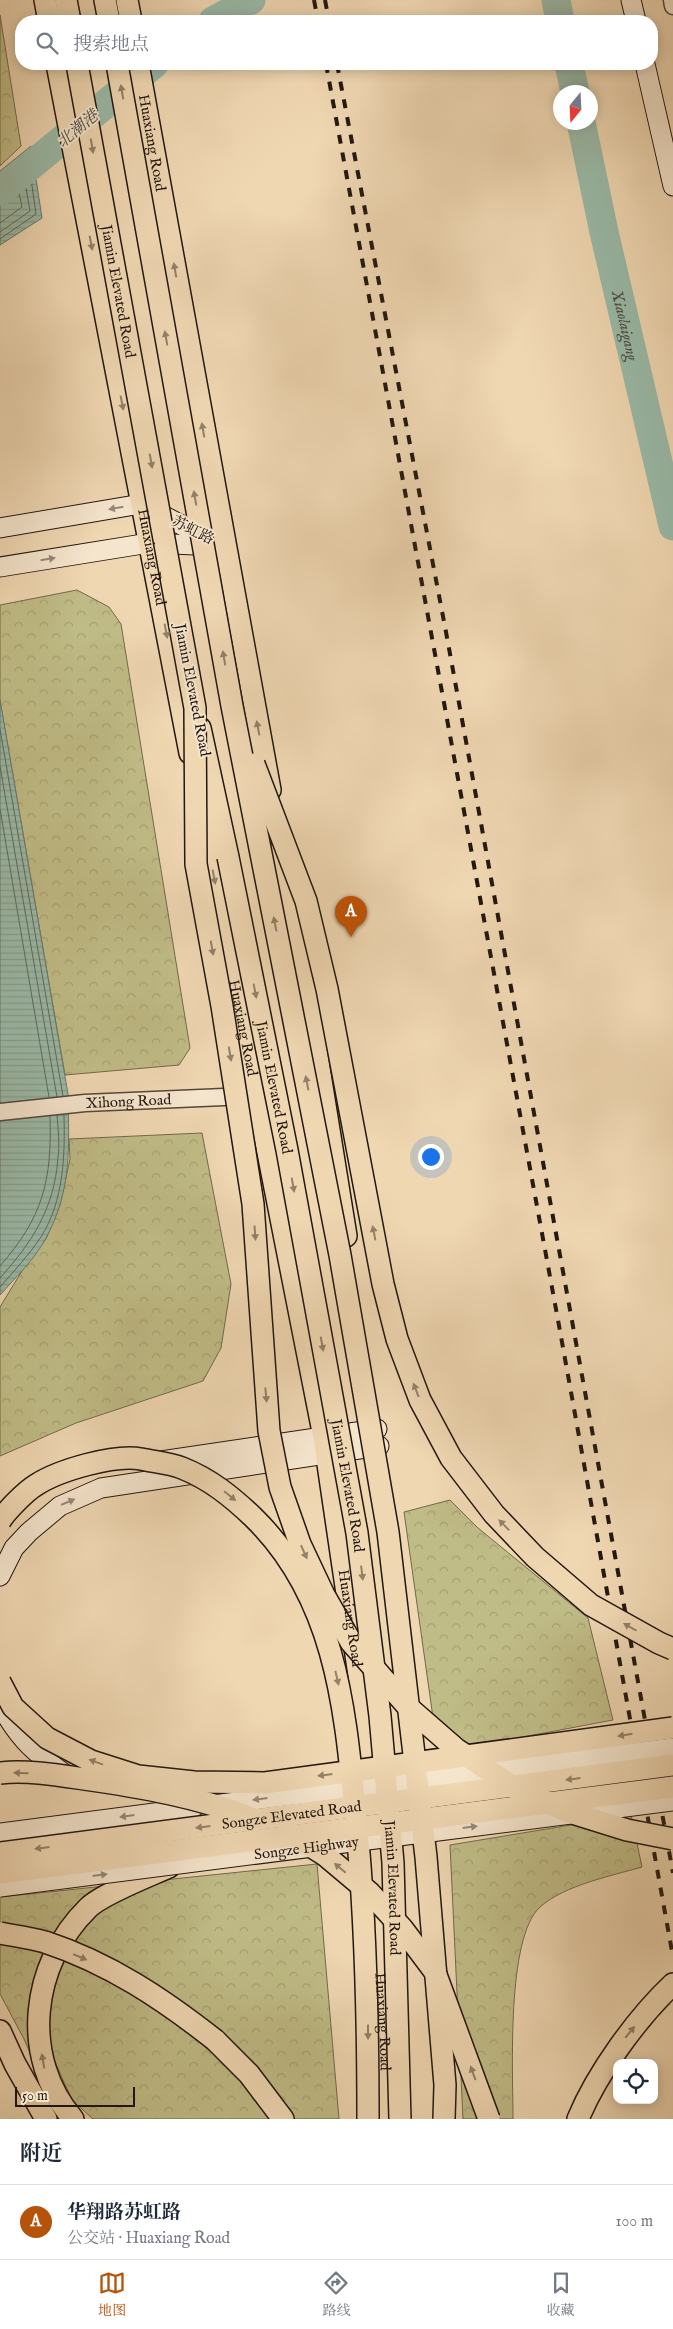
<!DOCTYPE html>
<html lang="zh">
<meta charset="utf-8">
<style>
body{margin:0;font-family:"IM FELL English","Noto Serif SC",serif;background:#f6f6f7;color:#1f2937}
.controls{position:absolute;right:15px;bottom:15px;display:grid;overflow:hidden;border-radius:10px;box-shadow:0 2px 12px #0003}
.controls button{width:45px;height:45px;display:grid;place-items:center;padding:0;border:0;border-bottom:1px solid #e0e1e3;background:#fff;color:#1f2937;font:25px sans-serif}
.compass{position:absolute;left:553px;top:85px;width:45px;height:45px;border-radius:50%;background:#fff;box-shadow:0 2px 12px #0003;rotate:198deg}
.scale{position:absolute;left:15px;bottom:12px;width:120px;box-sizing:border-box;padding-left:5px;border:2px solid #221711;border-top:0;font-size:14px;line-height:18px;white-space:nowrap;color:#221711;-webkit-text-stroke:4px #f5e5cd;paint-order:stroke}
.you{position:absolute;left:430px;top:1156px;width:18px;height:18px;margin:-12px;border:4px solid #fff;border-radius:50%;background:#1a73e8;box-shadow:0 0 0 8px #1a73e833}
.badge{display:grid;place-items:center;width:32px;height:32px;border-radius:50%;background:#b45309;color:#fff;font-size:16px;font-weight:700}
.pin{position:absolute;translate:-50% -41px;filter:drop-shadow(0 1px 2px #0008)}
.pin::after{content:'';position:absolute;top:26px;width:18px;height:15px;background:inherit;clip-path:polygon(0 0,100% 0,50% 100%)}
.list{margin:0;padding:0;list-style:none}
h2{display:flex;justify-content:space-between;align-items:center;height:65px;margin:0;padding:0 20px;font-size:21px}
h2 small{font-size:16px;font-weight:400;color:#747a83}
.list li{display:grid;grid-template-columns:32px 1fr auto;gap:15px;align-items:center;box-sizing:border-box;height:75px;padding:0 20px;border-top:1px solid #e0e1e3}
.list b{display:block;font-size:19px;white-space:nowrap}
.list p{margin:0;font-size:16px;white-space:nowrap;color:#747a83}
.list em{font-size:16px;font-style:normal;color:#747a83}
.icon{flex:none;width:28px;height:28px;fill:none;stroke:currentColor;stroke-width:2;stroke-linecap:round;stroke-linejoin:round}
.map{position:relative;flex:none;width:673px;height:2119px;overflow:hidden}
.search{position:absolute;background:#fff;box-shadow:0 2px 12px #0003;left:15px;right:15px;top:15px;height:55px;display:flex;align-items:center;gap:12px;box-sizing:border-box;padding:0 18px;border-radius:20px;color:#747a83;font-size:19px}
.sheet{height:140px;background:#fff}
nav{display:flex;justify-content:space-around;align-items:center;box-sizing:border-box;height:70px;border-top:1px solid #e0e1e3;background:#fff;font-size:14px;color:#747a83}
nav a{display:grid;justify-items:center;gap:2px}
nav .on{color:#b45309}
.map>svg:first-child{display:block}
.forest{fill:url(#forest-crowns);stroke:#716a4c}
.water{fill:url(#water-rules);stroke:#6a796c}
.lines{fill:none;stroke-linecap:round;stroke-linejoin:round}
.shore{stroke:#5e685c;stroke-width:1}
.river{stroke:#9abaa8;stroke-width:29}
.tertiary-casing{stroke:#554739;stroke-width:19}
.secondary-casing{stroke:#221711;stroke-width:21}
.primary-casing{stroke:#221711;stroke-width:24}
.trunk-casing{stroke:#221711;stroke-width:24}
.tertiary{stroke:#f5e5cd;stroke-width:16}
.secondary{stroke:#f5e5cd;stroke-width:19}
.primary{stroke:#efd7b2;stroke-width:21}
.trunk{stroke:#efd7b2;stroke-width:21}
.rail{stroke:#221711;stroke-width:4;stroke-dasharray:9 9;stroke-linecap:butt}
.secondary-bridge-casing{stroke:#221711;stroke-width:21;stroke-linecap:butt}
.trunk-bridge-casing{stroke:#221711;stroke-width:24;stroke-linecap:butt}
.secondary-bridge{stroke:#f5e5cd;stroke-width:19}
.trunk-bridge{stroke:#efd7b2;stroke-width:21}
.oneway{fill:#93816a}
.oneway2{fill:#968878}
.labels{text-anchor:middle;stroke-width:4;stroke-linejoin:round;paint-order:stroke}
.street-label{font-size:15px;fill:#221711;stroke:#f5e5cd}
.water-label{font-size:16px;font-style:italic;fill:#4c5046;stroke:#f5e5cd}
</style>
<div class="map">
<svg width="673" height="2119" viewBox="0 0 673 2119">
<defs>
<pattern id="forest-crowns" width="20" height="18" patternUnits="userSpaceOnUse" patternTransform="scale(1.25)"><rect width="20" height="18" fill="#c0bc87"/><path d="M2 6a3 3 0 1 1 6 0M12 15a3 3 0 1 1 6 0" fill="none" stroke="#a5a174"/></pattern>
<pattern id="water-rules" width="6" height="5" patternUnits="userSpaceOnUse" patternTransform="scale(1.25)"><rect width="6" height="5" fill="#9abaa8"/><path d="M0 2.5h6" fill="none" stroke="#849f90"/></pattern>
</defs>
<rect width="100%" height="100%" fill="#efd7b2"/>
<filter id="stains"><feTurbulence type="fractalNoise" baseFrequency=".004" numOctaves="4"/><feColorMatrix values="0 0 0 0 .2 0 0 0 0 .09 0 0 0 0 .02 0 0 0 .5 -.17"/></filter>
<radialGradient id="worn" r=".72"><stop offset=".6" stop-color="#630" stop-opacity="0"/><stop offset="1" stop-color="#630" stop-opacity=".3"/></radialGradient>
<!-- forest -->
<g class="forest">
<path d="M0,15l21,131 -21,20z"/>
<path d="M77,590l32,17 12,17 69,424 -11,17 -114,10 -65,-374v-96z"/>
<path d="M202,1133l29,151 -10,64 -18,33 -127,42 -76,33v-149l25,-41 21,-27 14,-34 10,-46 -1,-20z"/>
<path d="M450,1500l28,28 110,90 25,102 -175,33 -34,-241z"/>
<path d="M631,1815l11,52c-31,9 -77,18 -102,40 -34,31 -27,166 -27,212h-50l-13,-274z"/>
<path d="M317,1864l22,255h-246l-21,-19 -17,-38h-21l-10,-23 -24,-45v-97z"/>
</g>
<!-- water -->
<g class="water">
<path d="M31,146l11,72 -42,27v-74z"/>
<path d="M0,700l68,394c1,52 4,96 -22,144 -11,21 -30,39 -46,57z"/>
</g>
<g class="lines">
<!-- shore -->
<g class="shore">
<path d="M0,174l5,-1 19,-15h4l8,56 -36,25"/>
<path d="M0,180l8,-1 12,-10 3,1 7,41 -30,21"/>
<path d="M0,188l17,-5 5,24 -22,16"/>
<path d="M0,729l63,367"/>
<path d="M0,766l57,331"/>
<path d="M0,809l49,288"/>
<path d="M0,1266c43,-49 52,-85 50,-150"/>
<path d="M0,1278c33,-37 54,-69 58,-120 2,-14 0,-29 -1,-43"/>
<path d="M0,1287c14,-16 29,-32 41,-50 23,-37 24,-81 23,-122"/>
</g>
<!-- river -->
<g class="river">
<path d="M556,0l4,21"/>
<path d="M213,21l38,-21"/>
<path d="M569,64l6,28"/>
<path id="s1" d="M581,122l23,110 69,294"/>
<path d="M0,191l154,-127"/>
</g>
<defs>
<g id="tertiary">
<path d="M672,0l1,6"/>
<path id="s2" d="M0,1112l85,-9 162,-7"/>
</g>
<g id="secondary">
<path d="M631,0l5,21"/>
<path d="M645,64l28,122"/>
<path d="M0,528l141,-24 83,43"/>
<path d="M0,567l149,-24 69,3"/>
<path d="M161,1461l216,-32"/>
<path d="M0,1576l14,-28 15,-16 31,-26 41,-18 278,-42"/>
<path d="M0,1704c19,36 36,50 69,73"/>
<path d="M0,1833l193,-25"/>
</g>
<g id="primary">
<path d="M45,0l4,21"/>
<path d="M127,0l4,21"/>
<path id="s3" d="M57,64l133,689"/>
<path id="s4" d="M138,64l132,726"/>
<path id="s5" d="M201,812l123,625 37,252 7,98"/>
<path d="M281,849l26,144 39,243"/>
<path id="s6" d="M370,1820l15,225 2,74"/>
<path d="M0,2031l15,33 31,55"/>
<path d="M73,2119c-53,-62 -42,-155 15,-211 14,-14 61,-32 81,-41"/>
</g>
<g id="trunk">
<path d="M66,0l4,21"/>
<path d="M105,0l4,21"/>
<path d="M200,728l28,129"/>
<path d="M215,2040l34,34 34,45"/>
<path d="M578,2119c19,-46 59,-101 95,-135"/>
</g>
</defs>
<!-- tertiary casing -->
<use href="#tertiary" class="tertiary-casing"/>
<!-- secondary casing -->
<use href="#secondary" class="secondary-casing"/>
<!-- primary casing -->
<use href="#primary" class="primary-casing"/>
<!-- trunk casing -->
<use href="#trunk" class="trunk-casing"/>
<!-- tertiary -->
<use href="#tertiary" class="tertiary"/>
<!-- secondary -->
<use href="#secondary" class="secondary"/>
<!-- primary -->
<use href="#primary" class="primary"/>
<!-- trunk -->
<use href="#trunk" class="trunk"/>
<!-- rail -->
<g class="rail">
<path d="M314,0l4,21"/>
<path d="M325,0l4,21"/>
<path d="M326,64l232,1256 115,637"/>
<path d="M337,64l109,568 227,1241"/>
</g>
<defs>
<g id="secondary-bridge">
<path d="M213,1805l460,-57"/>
<path id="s7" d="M0,1887l673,-86"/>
</g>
<g id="trunk-bridge">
<path id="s8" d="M77,64l118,644 1,156 26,142 31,198 16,227 11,56 20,57 24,51 27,47 58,66 47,41 61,40 49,22 61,19 46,9"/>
<path d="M117,64l115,642 108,549 48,277 38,325 19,228 -1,34"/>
<path d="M254,764l52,137 21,88 56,295 14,55 23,61 31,58 43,56 41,43 56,48 68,38 14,6"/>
<path id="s9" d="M228,857l59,293 70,383 23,183 13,147 7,256"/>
<path d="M0,1521c6,-10 26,-30 36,-36 23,-15 79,-31 105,-26 13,3 29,4 41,9 28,11 50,29 71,49 84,82 92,193 103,303 10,99 12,199 12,299"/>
<path d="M0,1682l13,25 34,31 44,23 47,15 56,6 71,1 408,-55"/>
<path d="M0,1773c28,-3 57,2 84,6 57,8 114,18 168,39"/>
<path d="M290,1833l36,23 44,37 32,35 33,44 54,147"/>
<path id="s10" d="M0,1853l673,-88"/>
<path d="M0,1873l673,-86"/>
<path d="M0,1933c15,3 31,5 45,9 64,21 118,57 170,98"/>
</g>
</defs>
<!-- secondary-bridge casing -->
<use href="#secondary-bridge" class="secondary-bridge-casing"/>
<!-- trunk-bridge casing -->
<use href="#trunk-bridge" class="trunk-bridge-casing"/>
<!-- secondary-bridge -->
<use href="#secondary-bridge" class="secondary-bridge"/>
<!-- trunk-bridge -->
<use href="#trunk-bridge" class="trunk-bridge"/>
</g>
<!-- one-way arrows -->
<defs><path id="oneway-solid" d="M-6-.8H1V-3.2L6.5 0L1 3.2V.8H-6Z" transform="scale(1.25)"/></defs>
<g class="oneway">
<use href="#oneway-solid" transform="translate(122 92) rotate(-100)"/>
<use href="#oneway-solid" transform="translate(92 146) rotate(80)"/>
<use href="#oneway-solid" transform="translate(91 243) rotate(79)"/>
<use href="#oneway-solid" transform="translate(175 270) rotate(-100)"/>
<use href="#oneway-solid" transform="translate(166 338) rotate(-100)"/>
<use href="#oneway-solid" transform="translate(122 403) rotate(79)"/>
<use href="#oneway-solid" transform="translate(203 430) rotate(-100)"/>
<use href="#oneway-solid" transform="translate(151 461) rotate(80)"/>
<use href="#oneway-solid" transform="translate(195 498) rotate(-100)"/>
<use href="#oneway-solid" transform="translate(166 631) rotate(79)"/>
<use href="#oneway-solid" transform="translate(224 658) rotate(-100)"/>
<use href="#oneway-solid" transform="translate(258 728) rotate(-101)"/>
<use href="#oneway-solid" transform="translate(214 877) rotate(79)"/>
<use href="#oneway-solid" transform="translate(275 924) rotate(-101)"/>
<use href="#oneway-solid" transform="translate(212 948) rotate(80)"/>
<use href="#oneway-solid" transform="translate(255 991) rotate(79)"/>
<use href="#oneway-solid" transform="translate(230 1054) rotate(81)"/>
<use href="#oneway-solid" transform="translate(307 1083) rotate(-101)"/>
<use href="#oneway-solid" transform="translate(293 1185) rotate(80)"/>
<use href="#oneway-solid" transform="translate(255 1233) rotate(86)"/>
<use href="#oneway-solid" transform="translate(374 1233) rotate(-101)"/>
<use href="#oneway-solid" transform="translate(322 1344) rotate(80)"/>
<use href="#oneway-solid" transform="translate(416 1390) rotate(-111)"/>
<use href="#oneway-solid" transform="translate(266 1395) rotate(85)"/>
<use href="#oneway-solid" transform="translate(230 1496) rotate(39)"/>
<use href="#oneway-solid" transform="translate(504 1525) rotate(-134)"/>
<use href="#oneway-solid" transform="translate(304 1552) rotate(66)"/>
<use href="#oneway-solid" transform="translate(362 1573) rotate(83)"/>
<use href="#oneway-solid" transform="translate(630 1627) rotate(-150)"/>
<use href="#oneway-solid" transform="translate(337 1678) rotate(77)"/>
<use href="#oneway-solid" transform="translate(625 1735) rotate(171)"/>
<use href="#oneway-solid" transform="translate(96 1762) rotate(-160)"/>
<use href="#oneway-solid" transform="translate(21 1773) rotate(-179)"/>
<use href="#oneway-solid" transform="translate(325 1775) rotate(173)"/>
<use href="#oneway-solid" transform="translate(573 1779) rotate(173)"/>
<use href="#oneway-solid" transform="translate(203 1827) rotate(173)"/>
<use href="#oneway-solid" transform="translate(42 1848) rotate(173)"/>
<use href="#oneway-solid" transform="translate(340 1868) rotate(-140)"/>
<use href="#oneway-solid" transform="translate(80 1957) rotate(23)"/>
<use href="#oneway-solid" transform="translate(368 2032) rotate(90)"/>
<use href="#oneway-solid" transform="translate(630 2032) rotate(-51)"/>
<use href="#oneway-solid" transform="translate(43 2061) rotate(-100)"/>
<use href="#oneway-solid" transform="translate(473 2073) rotate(-110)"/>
</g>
<g class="oneway2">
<use href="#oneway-solid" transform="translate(116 508) rotate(170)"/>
<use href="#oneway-solid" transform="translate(48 559) rotate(-9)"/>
<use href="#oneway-solid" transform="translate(68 1502) rotate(-23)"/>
<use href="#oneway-solid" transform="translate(260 1799) rotate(173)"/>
<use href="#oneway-solid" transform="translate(127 1816) rotate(172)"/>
<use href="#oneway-solid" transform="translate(470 1827) rotate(-7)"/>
<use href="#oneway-solid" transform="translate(100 1875) rotate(-7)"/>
</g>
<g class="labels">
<!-- street labels -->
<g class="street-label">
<text dy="5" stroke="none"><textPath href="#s4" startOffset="80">Huaxiang Road</textPath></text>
<text dy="5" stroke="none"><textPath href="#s8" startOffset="231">Jiamin Elevated Road</textPath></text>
<text transform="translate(193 530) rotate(27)" y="5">苏虹路</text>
<text dy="5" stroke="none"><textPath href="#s3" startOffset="502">Huaxiang Road</textPath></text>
<text transform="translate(193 690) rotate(79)" y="5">Jiamin Elevated Road</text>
<text dy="5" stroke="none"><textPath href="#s5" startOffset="220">Huaxiang Road</textPath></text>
<text dy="5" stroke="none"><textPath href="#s9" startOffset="235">Jiamin Elevated Road</textPath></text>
<text dy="5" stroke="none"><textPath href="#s2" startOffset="129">Xihong Road</textPath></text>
<text dy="5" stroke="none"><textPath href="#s9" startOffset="640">Jiamin Elevated Road</textPath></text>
<text dy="5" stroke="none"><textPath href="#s5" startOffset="820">Huaxiang Road</textPath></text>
<text dy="5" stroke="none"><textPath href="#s10" startOffset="294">Songze Elevated Road</textPath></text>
<text dy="5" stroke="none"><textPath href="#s7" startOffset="309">Songze Highway</textPath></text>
<text dy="5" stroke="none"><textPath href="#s9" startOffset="1045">Jiamin Elevated Road</textPath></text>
<text dy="5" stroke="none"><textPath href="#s6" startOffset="202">Huaxiang Road</textPath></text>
</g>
<!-- water labels -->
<g class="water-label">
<text transform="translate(77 128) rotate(-40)" y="6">北潮港</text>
<text dy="6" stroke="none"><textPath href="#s1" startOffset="208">Xiaolaigang</textPath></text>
</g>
</g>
<rect width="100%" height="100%" filter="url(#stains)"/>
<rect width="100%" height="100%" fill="url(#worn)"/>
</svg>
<div class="controls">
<button><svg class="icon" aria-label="locate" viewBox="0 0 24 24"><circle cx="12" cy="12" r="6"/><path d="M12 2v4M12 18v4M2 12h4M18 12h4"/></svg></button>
</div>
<svg class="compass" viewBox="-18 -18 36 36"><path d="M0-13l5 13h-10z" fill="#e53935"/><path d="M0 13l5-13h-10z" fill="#747a83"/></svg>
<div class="scale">50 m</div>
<div class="you"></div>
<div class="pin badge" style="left:351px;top:937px">A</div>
<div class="search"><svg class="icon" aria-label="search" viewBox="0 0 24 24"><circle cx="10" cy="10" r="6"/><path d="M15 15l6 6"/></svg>搜索地点</div>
</div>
<section class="sheet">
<h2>附近<small></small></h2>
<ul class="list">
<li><span class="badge">A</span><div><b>华翔路苏虹路</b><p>公交站 · Huaxiang Road</p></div><em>100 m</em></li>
</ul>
</section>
<nav>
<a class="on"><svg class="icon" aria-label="map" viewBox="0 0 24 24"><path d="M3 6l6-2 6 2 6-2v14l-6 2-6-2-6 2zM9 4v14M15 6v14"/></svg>地图</a>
<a><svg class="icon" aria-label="directions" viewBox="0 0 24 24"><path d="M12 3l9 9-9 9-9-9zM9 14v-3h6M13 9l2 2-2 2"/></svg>路线</a>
<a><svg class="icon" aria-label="saved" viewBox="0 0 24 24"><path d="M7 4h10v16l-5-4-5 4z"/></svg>收藏</a>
</nav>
